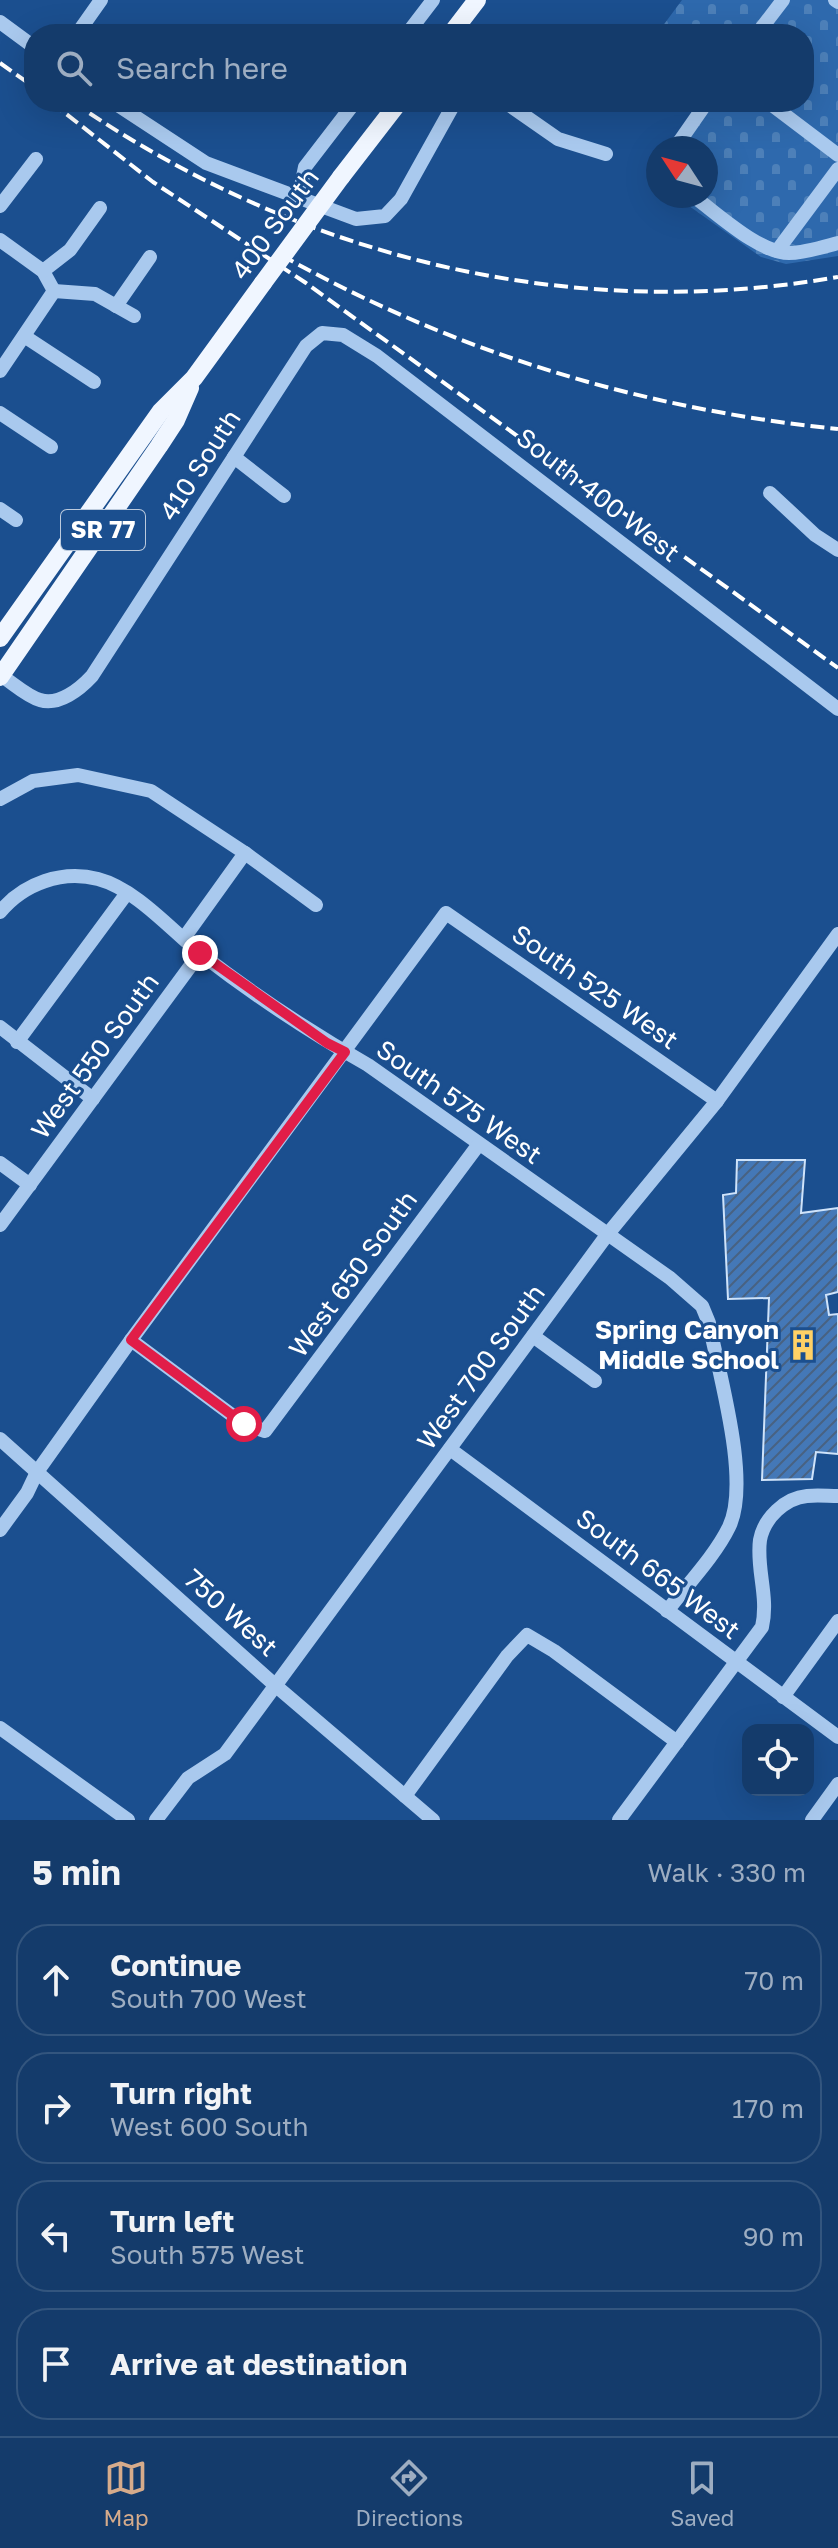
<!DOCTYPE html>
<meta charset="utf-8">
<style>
body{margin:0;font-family:"Golos Text",sans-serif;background:#1d4271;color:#f1f3f6}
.controls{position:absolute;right:24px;bottom:24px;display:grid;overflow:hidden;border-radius:16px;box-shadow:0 8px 32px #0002}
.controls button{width:72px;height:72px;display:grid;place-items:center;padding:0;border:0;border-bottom:2px solid #33557e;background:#143b6b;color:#f1f3f6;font:40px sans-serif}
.compass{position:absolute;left:646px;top:136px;width:72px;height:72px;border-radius:50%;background:#143b6b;box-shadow:0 8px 32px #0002;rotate:306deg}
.stop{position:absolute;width:24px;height:24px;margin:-18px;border:6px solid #e11d48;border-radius:50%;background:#fff}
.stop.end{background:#e11d48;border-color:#fff;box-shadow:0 2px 8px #0008}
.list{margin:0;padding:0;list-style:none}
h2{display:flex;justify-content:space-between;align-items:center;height:104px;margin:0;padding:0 32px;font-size:34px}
h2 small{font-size:26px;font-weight:400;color:#9dadc1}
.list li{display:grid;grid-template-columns:52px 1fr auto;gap:24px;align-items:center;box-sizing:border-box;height:112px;margin:0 16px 16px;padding:0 16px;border:2px solid #33557e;border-radius:32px}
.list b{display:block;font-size:30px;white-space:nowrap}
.list p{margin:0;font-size:26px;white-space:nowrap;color:#9dadc1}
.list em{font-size:26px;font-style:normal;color:#9dadc1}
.icon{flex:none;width:44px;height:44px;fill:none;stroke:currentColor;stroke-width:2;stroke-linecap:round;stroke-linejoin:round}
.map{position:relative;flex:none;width:838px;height:1820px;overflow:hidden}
.search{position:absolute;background:#143b6b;box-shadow:0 8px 32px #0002;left:24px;right:24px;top:24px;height:88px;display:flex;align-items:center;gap:20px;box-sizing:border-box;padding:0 28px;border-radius:32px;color:#9dadc1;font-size:30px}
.sheet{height:616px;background:#143b6b}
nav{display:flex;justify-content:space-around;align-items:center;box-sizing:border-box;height:112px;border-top:2px solid #33557e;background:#143b6b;font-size:22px;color:#9dadc1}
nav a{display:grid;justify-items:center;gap:4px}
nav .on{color:#d6ab8b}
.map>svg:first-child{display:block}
.cemetery{fill:url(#cemetery-stones)}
.building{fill:url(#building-hatch);stroke:#cfe3fa;stroke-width:2}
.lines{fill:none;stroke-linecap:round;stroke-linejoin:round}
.minor{stroke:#a9c9ee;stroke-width:14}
.major{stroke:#f0f6ff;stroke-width:18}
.rail{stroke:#fff;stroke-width:4;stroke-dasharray:14 6;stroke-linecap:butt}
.major-bridge{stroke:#f0f6ff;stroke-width:18}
.route{stroke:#e11d48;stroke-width:10}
.labels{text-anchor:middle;stroke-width:6;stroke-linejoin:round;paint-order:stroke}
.shield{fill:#1b4f8f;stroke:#bbcadd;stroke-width:2}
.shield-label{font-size:24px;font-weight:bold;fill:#fff}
.street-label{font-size:26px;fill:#fff;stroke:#1b4f8f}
.poi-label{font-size:26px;font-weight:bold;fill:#fff;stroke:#1b4f8f;text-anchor:end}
</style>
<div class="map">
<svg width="838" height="1820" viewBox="0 0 838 1820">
<defs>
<pattern id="cemetery-stones" width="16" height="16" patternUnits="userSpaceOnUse" patternTransform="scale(2)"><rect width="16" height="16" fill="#2e69ad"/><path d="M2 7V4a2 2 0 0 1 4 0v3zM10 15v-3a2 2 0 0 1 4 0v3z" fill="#4d80b9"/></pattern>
<pattern id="building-hatch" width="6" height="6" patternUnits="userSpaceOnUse" patternTransform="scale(2)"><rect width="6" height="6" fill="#4478b7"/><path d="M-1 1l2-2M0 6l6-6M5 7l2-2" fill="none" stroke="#486282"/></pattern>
</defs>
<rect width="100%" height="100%" fill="#1b4f8f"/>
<!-- cemetery -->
<path class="cemetery" d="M682,0h156v256l-52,8 -25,-7 -86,-61h31v-48h-39l34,-46h103v-68h-133l-9,-7z"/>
<!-- building -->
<path class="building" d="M737,1160h68l-4,53 37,-5v84l-12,3 3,20 9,-1v140l-22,-2 -4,27 -50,1 7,-182 -41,1 -5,-104 13,-2z"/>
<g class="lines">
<!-- minor -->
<g class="minor">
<path d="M835,0l3,2"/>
<path d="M0,22l34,25"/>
<path d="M310,31l4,3"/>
<path d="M77,34l24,-34"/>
<path d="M407,34l26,-34"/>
<path d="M492,34l1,-3"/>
<path d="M757,34l26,-34"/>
<path d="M113,102l93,61 150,56 29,-3 16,-17 54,-97"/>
<path d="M505,102l53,37 48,15"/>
<path d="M768,102l70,53"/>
<path d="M675,148l32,-46"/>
<path d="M299,196l6,-29 50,-65"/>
<path d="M693,196c24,17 66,57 96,57 15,0 34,-6 49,-10"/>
<path d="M0,206l36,-47"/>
<path d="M0,240l43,31 11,20"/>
<path d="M777,251l61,-82"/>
<path d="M43,271l27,-21 30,-42"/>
<path d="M54,291l41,3 39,22"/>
<path d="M116,306l34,-49"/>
<path d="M24,336l70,46"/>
<path d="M0,371l54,-80"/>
<path d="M0,413l51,34"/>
<path d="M234,457l50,39"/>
<path d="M770,493l45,42 23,15"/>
<path d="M0,509l16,11"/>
<path d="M0,675c12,7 26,21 40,25 19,6 40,-11 52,-24l214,-330 16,-13 21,2 34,21 461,353"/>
<path d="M0,799l33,-18 45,-6 73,16 94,62 -61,85"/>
<path d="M245,853l71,52"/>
<path d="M0,912c24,-29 62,-42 98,-33 38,10 73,51 103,75 53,41 109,78 167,111l302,213 32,28 7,17c10,51 42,159 20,204 -14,29 -43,59 -62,84"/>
<path d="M0,1027l93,72"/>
<path d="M17,1042l110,-149"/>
<path d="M0,1163l30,22"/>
<path d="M0,1225l200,-272"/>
<path d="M533,1336l62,45"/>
<path d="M131,1340l113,84 21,7 214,-287"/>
<path d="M0,1439l276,247 157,134"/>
<path d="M450,1449l388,288"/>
<path d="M0,1530l27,-37 10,-21 94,-132 315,-427 271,188"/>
<path d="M783,1697l55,-76"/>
<path d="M0,1728l128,92"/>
<path d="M405,1796l102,-140 20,-21 27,16 123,91"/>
<path d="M156,1820l32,-42 37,-24 382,-519 110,-134 121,-167"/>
<path d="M619,1820l143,-193c7,-31 -6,-58 -2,-87 4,-22 25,-42 47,-44 10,-1 21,0 31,0"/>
<path d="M812,1820l26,-36"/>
</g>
<!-- major -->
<g class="major">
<path d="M451,34l26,-34"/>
<path d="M341,177l58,-75"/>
<path d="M0,638l161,-227 33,-33 69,-95"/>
<path d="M0,677l159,-231 17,-26 14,-32"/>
</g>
<!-- rail -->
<g class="rail">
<path d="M0,63l34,24"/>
<path d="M51,102l102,80 153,101 532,385"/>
<path d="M73,102c225,155 494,222 765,175"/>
<path d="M281,255c173,97 360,154 557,174"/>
</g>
<!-- major-bridge -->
<path class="major-bridge" d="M263,283l78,-106"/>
</g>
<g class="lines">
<!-- route -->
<path class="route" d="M200,953l127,90 18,9 -214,288 113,84"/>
</g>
<!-- icons -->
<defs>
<symbol id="building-bare" viewBox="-9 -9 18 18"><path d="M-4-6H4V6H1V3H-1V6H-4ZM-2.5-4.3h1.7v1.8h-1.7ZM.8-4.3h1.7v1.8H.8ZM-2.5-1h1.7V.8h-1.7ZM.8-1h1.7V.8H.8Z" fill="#ffd166" stroke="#1b4f8f" stroke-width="2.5" paint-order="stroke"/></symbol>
</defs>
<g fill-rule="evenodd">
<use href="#building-bare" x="781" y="1323" width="44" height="44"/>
</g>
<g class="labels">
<!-- shield labels -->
<rect class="shield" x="61" y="510" width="84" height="40" rx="6"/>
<g class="shield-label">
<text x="103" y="538">SR 77</text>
</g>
<!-- street labels -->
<g class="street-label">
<text transform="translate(275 224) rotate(-54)" y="9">400 South</text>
<text transform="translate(200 465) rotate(-57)" y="9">410 South</text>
<text transform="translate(598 495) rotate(38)" y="9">South 400 West</text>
<text transform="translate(595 987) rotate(35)" y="9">South 525 West</text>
<text transform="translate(95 1056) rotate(-54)" y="9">West 550 South</text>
<text transform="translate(459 1102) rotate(35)" y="9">South 575 West</text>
<text transform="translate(353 1274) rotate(-54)" y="9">West 650 South</text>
<text transform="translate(481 1367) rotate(-54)" y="9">West 700 South</text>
<text transform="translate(658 1574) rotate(37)" y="9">South 665 West</text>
<text transform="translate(231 1613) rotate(42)" y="9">750 West</text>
</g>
<!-- poi labels -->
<g class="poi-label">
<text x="779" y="1339">Spring Canyon<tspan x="779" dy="30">Middle School</tspan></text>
</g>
</g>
</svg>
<div class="controls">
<button><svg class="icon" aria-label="locate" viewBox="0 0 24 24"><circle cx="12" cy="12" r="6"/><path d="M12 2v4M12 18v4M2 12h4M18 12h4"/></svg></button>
</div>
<svg class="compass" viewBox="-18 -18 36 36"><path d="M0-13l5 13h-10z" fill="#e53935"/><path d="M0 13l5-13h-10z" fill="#9dadc1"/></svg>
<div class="stop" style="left:244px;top:1424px"></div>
<div class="stop end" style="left:200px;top:953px"></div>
<div class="search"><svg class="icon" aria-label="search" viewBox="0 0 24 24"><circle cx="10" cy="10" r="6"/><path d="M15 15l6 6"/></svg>Search here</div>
</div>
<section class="sheet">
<h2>5 min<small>Walk · 330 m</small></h2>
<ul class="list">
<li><svg class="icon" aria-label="ahead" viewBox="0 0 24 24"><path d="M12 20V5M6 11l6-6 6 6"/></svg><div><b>Continue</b><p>South 700 West</p></div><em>70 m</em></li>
<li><svg class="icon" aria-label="right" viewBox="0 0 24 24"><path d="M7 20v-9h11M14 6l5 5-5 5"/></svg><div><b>Turn right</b><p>West 600 South</p></div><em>170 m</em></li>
<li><svg class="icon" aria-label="left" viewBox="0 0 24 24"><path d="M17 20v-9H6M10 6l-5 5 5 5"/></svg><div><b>Turn left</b><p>South 575 West</p></div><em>90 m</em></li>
<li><svg class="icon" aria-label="arrive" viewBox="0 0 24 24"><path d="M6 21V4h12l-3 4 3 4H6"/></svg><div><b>Arrive at destination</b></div></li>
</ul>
</section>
<nav>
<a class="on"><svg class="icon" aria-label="map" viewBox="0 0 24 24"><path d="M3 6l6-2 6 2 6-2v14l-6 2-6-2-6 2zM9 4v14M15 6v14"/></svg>Map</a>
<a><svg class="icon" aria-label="directions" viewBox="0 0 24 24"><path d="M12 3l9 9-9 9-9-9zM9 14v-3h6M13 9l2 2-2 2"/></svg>Directions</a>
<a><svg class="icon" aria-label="saved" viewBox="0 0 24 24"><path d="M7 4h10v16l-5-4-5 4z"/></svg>Saved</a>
</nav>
